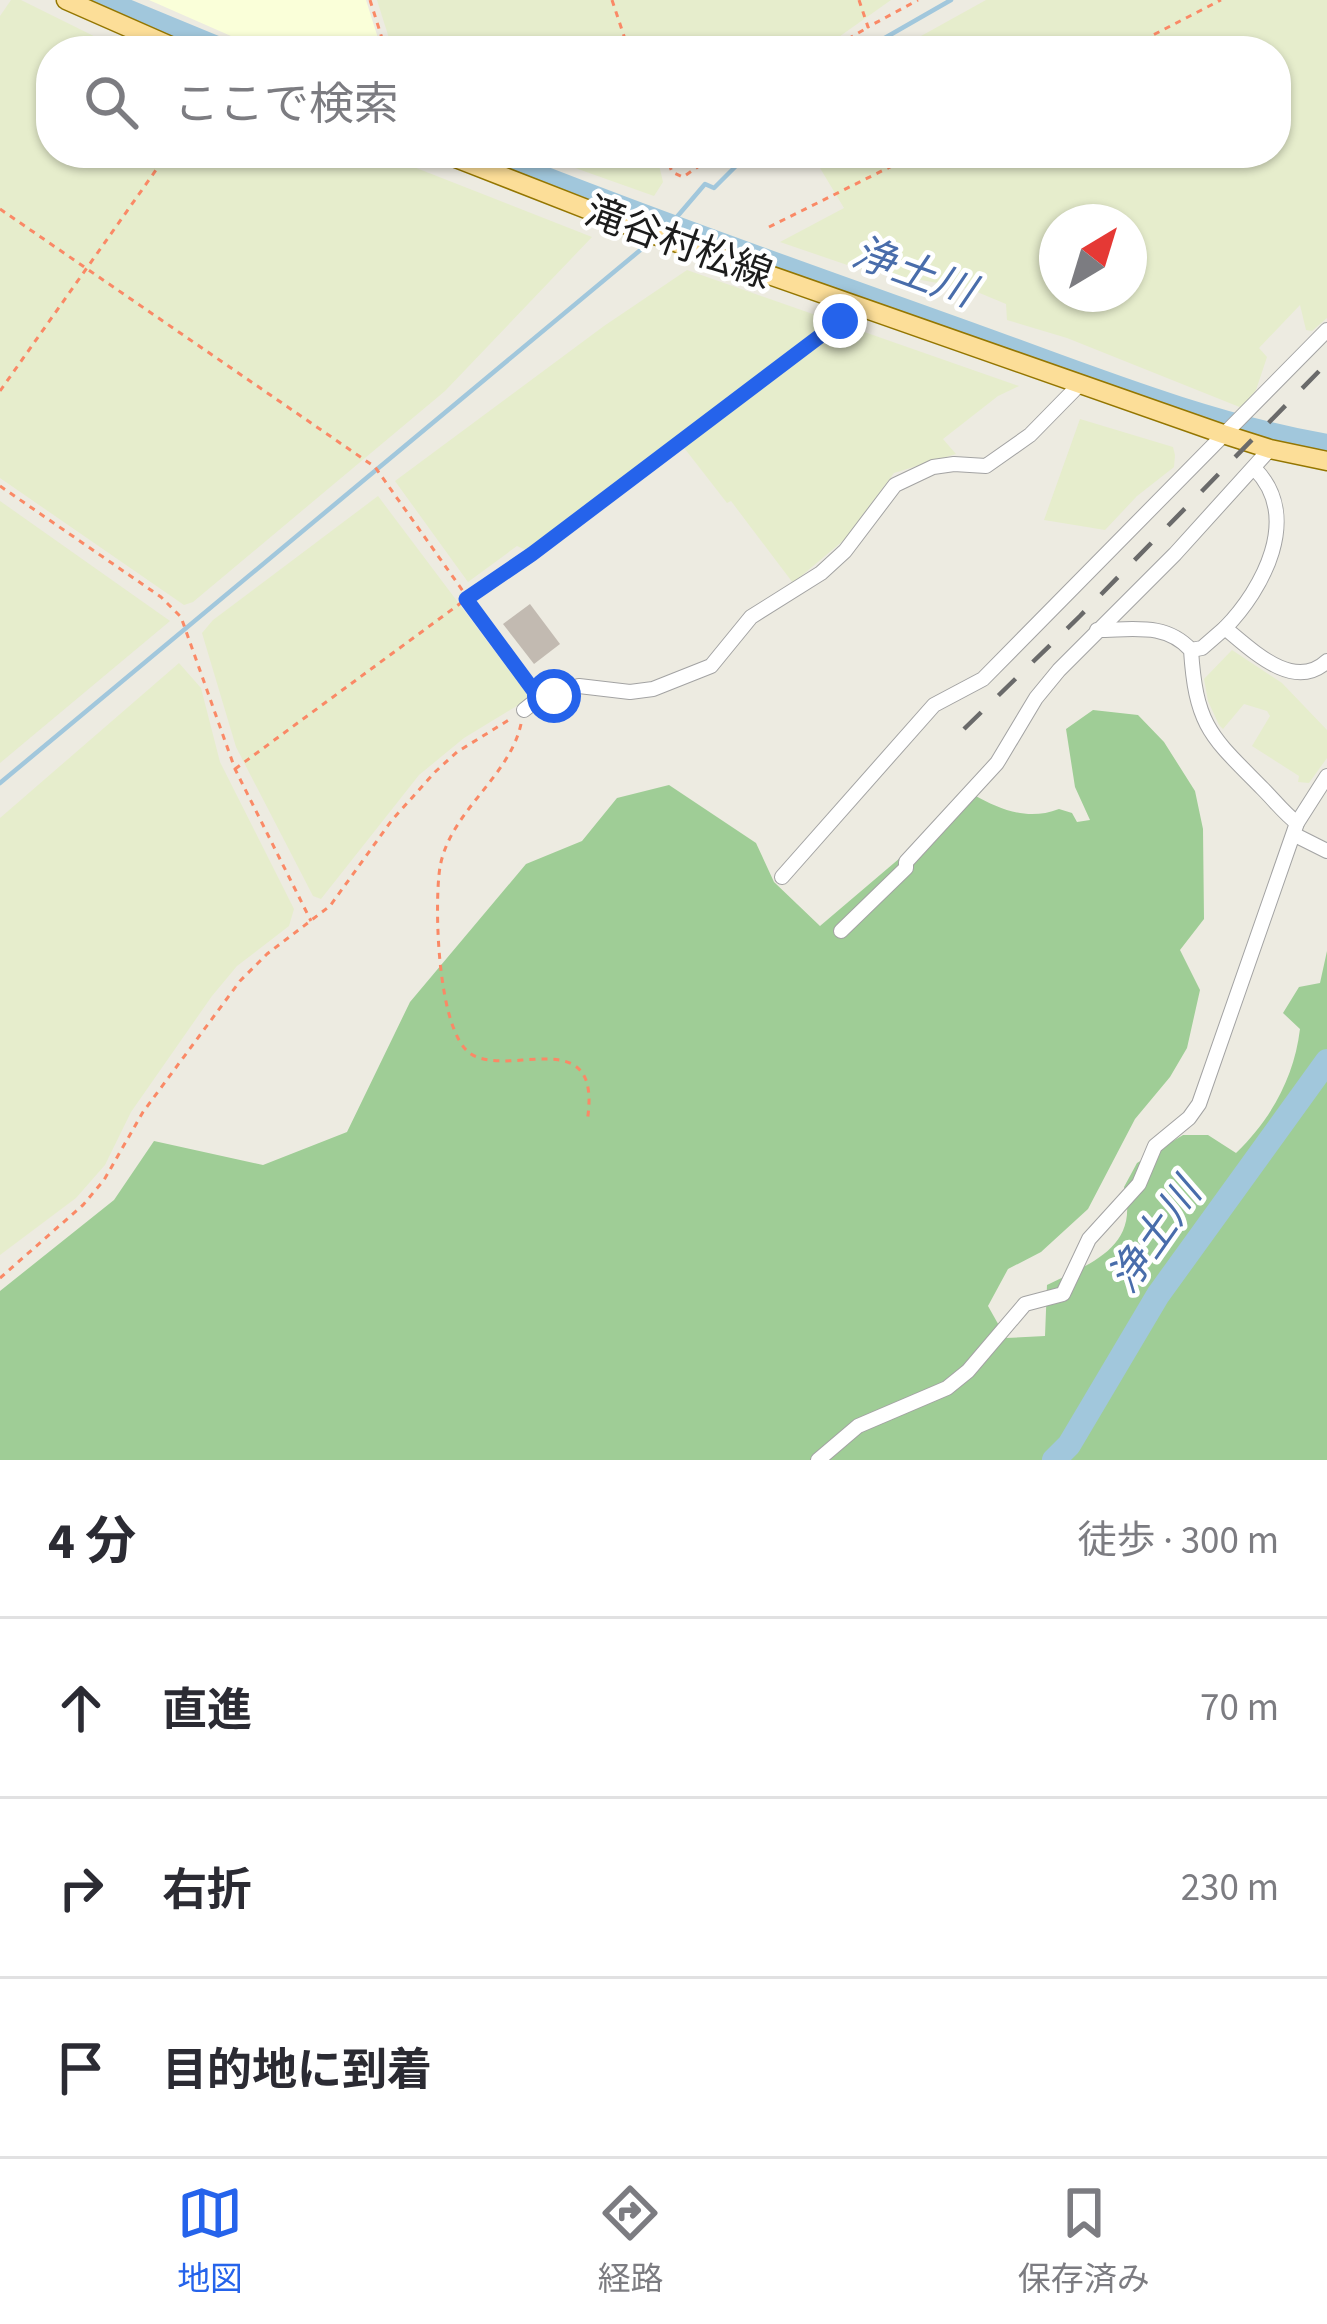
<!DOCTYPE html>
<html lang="ja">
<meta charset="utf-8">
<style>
body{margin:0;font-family:"Source Sans 3","Noto Sans JP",sans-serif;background:#f2f2f3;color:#2b2b33}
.compass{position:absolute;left:1039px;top:204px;width:108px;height:108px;border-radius:50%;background:#fff;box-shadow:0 3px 9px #0004;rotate:38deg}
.stop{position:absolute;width:36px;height:36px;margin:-27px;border:9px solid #2563eb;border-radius:50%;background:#fff}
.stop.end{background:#2563eb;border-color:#fff;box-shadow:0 3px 12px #0008}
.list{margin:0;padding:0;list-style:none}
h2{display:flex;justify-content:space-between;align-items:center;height:156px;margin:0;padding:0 48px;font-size:51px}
h2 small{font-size:39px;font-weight:400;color:#7c7c81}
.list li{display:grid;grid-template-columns:78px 1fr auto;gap:36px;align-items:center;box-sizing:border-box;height:180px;padding:0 48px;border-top:3px solid #e1e1e2}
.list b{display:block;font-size:45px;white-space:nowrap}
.list em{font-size:39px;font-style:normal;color:#7c7c81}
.icon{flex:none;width:66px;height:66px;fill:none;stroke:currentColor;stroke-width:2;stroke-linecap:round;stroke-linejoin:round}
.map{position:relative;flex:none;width:1327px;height:1460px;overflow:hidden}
.search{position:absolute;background:#fff;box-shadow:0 3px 9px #0004;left:36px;right:36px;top:36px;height:132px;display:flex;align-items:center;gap:30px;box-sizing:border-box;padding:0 42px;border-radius:48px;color:#7c7c81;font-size:45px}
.sheet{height:696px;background:#fff}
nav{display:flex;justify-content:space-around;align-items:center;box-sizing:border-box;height:168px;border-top:3px solid #e1e1e2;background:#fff;font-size:33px;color:#7c7c81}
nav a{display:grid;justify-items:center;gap:6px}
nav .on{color:#2563eb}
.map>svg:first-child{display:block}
.education{fill:#faffd9}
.farmland{fill:#e6edcc;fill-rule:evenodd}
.forest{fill:#9fcd96}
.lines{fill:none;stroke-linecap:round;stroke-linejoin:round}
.stream{stroke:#a1c7dc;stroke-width:4.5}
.river{stroke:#a1c7dc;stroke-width:24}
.building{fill:#c2bab1}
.minor-casing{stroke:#a3a3a3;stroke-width:16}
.major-casing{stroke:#947600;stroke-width:21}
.path{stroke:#fa8966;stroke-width:3;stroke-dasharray:6 6;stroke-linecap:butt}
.minor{stroke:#fff;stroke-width:14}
.major{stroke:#fcde98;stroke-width:18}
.rail{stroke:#6a6a6a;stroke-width:4.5;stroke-dasharray:24 24;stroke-linecap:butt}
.route{stroke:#2563eb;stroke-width:15}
.labels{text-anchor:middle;stroke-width:9;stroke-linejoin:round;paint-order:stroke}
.street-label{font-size:39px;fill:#1c1c1c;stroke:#fff}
.water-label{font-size:42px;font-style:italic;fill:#496dab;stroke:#fff}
</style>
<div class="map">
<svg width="1327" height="1460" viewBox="0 0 1327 1460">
<rect width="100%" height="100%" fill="#edebe1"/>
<!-- education -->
<path class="education" d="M149,0h217l16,51h-117z"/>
<!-- farmland -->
<g class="farmland">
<path d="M11,0h10l103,51h-73v102h327l214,84 -147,154 -252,211 -9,3 -184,-127v-462z"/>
<path d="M377,0h514l-72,51h-426z"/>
<path d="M986,0h341v318l-15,13 -6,-1 -6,-25 -41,43 8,9 -11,33 -14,18 -175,-70 -60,-18 -1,-16 -36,-15 -114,-21 -76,-26 64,-34 -33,-55h465v-102h-382zM1057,222h72v72h-72z"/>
<path d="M533,153h175l-18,7 -15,-3 -16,8 4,17 -9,14z"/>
<path d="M687,270l332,116 -21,10 -55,43 13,15 -62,19 -50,67 -51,43 -62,-82 -4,2 -49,-63 -150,111 -11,-5 -49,36 -73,-101 209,-155z"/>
<path d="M1080,419l93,28 2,8 -1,12 -37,29 -32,34 -61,-10z"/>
<path d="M378,496l152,202 -66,40 -45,37 -98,124 -8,-3 -77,-149 -34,-114 11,-13z"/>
<path d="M0,501l170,120 -170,142z"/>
<path d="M1232,650l50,33 45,47v28l-18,25 -11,-1 1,-6 -47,-30 18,-30 -3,-5 -23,-7 -21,25 -4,-4 -11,-24 -4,-22z"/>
<path d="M179,663l22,25 19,74 74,147 -5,17 -52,40 -25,30 -81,116 -26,53 -29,33 -76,57v-437z"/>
</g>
<!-- forest -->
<path class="forest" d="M1093,710l45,5 26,27 31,49 8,38 1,90 -24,31 20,40 -13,58 -17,29 -35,42 -47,90 -47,43 -33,17 -20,37 18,32 39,-2 2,-51c46,-23 93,-38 77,-98l13,-24 46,-28h25l28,18c35,-34 58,-75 64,-124l-17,-16 16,-26 21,-4 7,-32v509h-1327v-169l114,-91 40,-59 109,24 84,-33 63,-130 116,-138 56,-23 35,-43 52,-13 87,58 18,39 46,44 154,-131c27,15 54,26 85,14l13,4 5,9 13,-2 -15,-33 -9,-58z"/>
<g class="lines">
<!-- stream -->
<g class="stream">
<path d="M862,51l89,-51"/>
<path d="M664,232l41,-48 9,4 35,-35"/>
<path d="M0,783l650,-541"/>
</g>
<!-- river -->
<g class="river">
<path d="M100,0l124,51"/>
<path d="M480,153c165,66 331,124 498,184 114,41 229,88 349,109"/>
<path d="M1054,1460l15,-15 89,-150 169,-234"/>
</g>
</g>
<!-- building -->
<path class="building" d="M530,604l30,40 -26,20 -31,-40z"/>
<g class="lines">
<defs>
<g id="minor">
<path d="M1225,628c38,-39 77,-111 30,-159"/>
<path d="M1097,630c36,0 68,-8 94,20 5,78 21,87 72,139 12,12 21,24 34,34"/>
<path d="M1191,650l11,-2 23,-20c28,23 69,64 102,33"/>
<path d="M524,710l15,-12 40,-12 51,6 23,-3 58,-23 40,-49 70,-44 24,-22 50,-66 38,-18 21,-3 32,2 44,-31 51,-52"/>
<path d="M1295,835l32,16"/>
<path d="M782,877l152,-172 49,-26 344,-349"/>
<path d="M841,931l65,-63v-6l91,-99 39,-65 23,-28 116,-116 95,-105"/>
<path d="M818,1460l40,-34 89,-38 21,-17 57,-67 38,-10 26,-55 50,-55 16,-38 34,-28 10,-14 98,-281 30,-47"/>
</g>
<g id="major">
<path d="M66,0l116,51"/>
<path d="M443,153l192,75 588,206 47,15 57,12"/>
</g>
</defs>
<!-- minor casing -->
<use href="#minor" class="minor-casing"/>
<!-- major casing -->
<use href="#major" class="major-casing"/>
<!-- path -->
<g class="path">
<path d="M370,0l16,51"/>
<path d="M612,0l17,51"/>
<path d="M859,0l9,27 50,-27"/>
<path d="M827,51l40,-23"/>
<path d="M1122,51l99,-51"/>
<path d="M665,153l7,19 11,5 35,-24"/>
<path d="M0,209l375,258 156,220"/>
<path d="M769,227l149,-74"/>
<path d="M0,391l168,-238"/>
<path d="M0,486l161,111 20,20 54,152 76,152"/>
<path d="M521,724c-12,54 -71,87 -81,143 -6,37 -3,165 31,187 39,25 133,-34 116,68"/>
<path d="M235,769l596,-438 11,-17"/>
<path d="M0,1278l83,-73 21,-25 39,-68 97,-131 27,-27 63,-48 62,-86 43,-48 22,-20 55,-34"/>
</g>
<!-- minor -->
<use href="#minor" class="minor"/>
<!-- major -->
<use href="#major" class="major"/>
<!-- rail -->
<path class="rail" d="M964,729l116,-113 247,-253"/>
</g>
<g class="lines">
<!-- route -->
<path class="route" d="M554,696l-15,2 -73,-99 66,-45 308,-233"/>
</g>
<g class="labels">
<!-- street labels -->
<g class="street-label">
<text transform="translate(679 242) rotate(20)" y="14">滝谷村松線</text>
</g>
<!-- water labels -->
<g class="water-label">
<text transform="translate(914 271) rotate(20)" y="15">浄土川</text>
<text transform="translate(1154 1235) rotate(-55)" y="15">浄土川</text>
</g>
</g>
</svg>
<svg class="compass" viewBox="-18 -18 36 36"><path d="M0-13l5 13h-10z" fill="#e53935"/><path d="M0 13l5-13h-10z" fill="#7c7c81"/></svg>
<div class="stop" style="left:554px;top:696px"></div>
<div class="stop end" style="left:840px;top:321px"></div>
<div class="search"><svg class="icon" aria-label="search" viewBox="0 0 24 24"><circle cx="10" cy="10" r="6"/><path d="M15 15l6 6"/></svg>ここで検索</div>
</div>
<section class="sheet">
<h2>4 分<small>徒歩 · 300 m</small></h2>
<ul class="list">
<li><svg class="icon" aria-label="ahead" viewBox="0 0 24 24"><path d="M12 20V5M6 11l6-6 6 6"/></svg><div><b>直進</b></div><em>70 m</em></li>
<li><svg class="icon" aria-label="right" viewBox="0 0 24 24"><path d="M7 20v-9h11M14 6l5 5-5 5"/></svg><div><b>右折</b></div><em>230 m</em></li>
<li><svg class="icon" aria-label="arrive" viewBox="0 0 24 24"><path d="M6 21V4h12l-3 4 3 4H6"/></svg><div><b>目的地に到着</b></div></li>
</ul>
</section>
<nav>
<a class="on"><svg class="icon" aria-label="map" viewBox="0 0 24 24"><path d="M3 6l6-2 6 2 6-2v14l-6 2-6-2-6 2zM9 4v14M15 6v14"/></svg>地図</a>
<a><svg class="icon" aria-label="directions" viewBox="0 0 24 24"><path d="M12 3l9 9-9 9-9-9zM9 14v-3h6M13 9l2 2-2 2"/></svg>経路</a>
<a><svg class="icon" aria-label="saved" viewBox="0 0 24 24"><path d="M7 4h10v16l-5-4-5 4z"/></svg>保存済み</a>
</nav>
